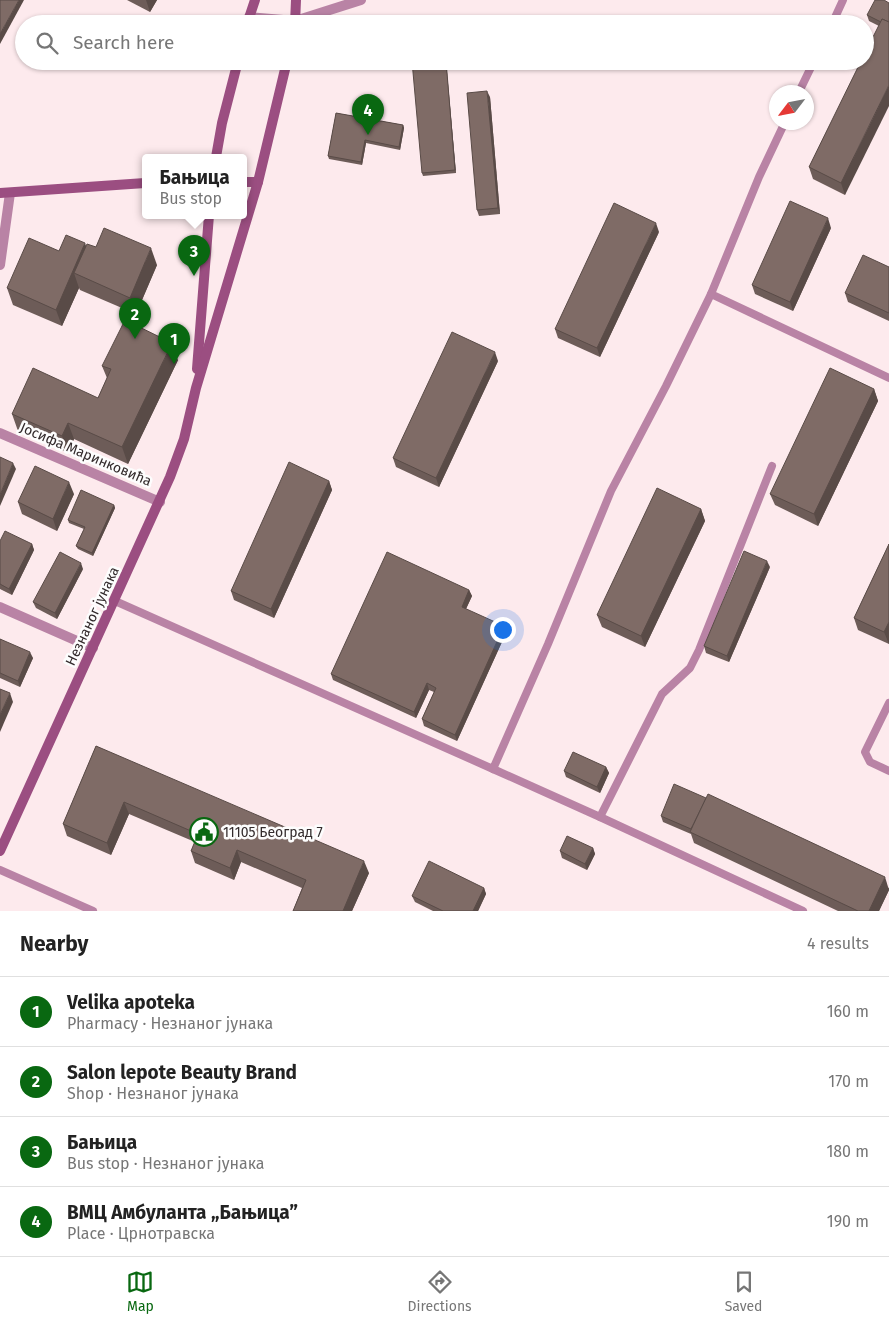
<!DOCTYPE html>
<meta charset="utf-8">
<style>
body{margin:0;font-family:"Fira Sans",sans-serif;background:#f6f6f6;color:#222}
.compass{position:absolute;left:769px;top:85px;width:45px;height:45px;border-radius:50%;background:#fff;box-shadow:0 1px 4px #0004;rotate:238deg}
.you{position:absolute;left:502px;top:629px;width:18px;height:18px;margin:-12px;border:4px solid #fff;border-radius:50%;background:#1a73e8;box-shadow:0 0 0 8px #1a73e833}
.badge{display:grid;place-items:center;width:32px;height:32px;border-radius:50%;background:#096811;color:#fff;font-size:16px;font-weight:700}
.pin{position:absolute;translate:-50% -41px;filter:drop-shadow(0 1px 2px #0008)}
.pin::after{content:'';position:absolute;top:26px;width:18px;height:15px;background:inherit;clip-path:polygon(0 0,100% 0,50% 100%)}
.popup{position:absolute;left:142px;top:154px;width:105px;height:65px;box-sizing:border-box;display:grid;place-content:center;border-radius:5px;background:#fff;filter:drop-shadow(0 1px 4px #0005);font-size:16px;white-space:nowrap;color:#767676}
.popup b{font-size:19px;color:#222}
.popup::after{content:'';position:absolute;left:50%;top:100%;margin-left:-10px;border:10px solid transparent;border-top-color:#fff}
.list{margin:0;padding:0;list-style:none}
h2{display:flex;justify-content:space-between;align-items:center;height:65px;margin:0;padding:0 20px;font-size:21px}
h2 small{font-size:16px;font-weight:400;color:#767676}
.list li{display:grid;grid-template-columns:32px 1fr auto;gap:15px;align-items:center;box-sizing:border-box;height:70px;padding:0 20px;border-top:1px solid #e0e0e0}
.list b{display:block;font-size:19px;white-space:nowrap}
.list p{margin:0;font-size:16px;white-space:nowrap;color:#767676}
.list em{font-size:16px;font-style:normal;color:#767676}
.icon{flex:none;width:28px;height:28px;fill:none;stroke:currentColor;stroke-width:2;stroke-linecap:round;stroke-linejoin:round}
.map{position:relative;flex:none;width:889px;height:911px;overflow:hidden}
.search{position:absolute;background:#fff;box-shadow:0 1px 4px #0004;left:15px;right:15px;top:15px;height:55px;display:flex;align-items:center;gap:12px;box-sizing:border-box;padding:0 18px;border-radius:28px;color:#767676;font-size:19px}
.sheet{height:345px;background:#fff}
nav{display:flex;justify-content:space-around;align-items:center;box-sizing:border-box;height:70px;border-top:1px solid #e0e0e0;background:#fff;font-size:14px;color:#767676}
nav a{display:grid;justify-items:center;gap:2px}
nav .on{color:#096811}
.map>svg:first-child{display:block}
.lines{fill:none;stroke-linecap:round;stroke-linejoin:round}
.lane{stroke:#b983a5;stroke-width:8}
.street{stroke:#b983a5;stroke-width:10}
.secondary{stroke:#9b4e81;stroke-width:10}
.wall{fill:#6d5c58}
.shaded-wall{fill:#594b47}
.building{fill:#7f6b66;stroke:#594b47}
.labels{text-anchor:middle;stroke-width:5;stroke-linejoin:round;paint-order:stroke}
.street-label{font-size:14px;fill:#332b2c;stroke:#fdfdfd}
.poi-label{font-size:14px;fill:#332b2c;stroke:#fdfdfd;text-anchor:start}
</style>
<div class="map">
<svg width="889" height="911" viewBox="0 0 889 911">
<rect width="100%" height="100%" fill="#fdeaed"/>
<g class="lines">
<!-- lane -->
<g class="lane">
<path d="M832,24l11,-24"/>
<path d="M799,92l15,-31"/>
<path d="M711,294l178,84"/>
<path d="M115,601l378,168 55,-125 63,-153 55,-105 45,-92 48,-117 26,-55"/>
<path d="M889,703l-24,49 5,10 19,9"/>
<path d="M493,769l107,48 62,-123 28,-26 9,-18 73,-184"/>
<path d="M600,817l203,94"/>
<path d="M0,870l93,41"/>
</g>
<!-- street -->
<g class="street">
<path d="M249,17l46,4 66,-21"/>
<path d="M0,265l10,-72"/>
<path d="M0,433l160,69"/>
<path d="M0,607l93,41"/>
</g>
<!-- secondary -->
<g class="secondary">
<path d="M247,24l8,-24"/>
<path d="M295,24l1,-24"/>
<path d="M216,157l6,-34 16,-62"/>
<path d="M243,182h15"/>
<path d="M0,193l145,-10"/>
<path d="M197,369l12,-154"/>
<path d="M0,851l170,-374 14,-38 12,-51 62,-206 29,-121"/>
</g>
</g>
<!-- wall -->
<g class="wall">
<path d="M127,0h30l-7,12z"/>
<path d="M889,3l-44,192 -32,-16 -4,-12 70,-141 -10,-5 -2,-6z"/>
<path d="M446,61l10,112 -33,3 -1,-3z"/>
<path d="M490,97l10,117 -21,2 -2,-6z"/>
<path d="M336,113l67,12 1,3 -4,22 -34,-7 -4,22 -33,-6 -1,-3z"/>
<path d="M831,228l-38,83 -38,-17 -3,-9z"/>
<path d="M659,232l-59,125 -42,-19 -3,-9z"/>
<path d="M86,246l10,1 61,18 -21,49 -56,-24 -1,-2 -17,38 -49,-21 -6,-17 52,-37z"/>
<path d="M889,267v54l-41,-19 -3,-9z"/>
<path d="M178,360l-50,104 -54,-25 -6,14 -50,-22 -6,-17 86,-16 9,-20 -5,-12z"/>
<path d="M498,361l-59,126 -43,-20 -3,-9z"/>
<path d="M874,389l4,12 -60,125 -43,-21 -5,-11z"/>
<path d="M329,481l3,9 -58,128 -40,-18 -3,-9z"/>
<path d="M74,494l-17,37 -35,-17 -4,-12z"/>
<path d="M114,505l1,3 -22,48 -15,-7 -2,-3 8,-17 -15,-6 -1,-3z"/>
<path d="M701,509l4,12 -60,126 -43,-20 -5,-12z"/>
<path d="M0,541l32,3 2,6 -22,45 -12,-6z"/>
<path d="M889,544v100l-31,-14 -4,-12z"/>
<path d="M770,567l-41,95 -23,-9 -2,-7z"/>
<path d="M83,569l-26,50 -21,-11 -3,-6z"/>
<path d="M469,590l3,6 -6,13 40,24 -49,108 -33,-15 -2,-7 12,-27 -5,-2 -13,28 -83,-38 -2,-6z"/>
<path d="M0,639l33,19 -13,29 -20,-9z"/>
<path d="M96,746l273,127 -17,38h-59l9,-23 -61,-26 -7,18 -39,-17 -4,-12 4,-9 -66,-28 -18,41 -44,-19 -4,-12z"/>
<path d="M606,767l3,6 -9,20 -34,-16 -2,-6z"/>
<path d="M661,816l228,72v2l-10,21h-41l-144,-68 -3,-9 -28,-12z"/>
<path d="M593,848l2,6 -8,16 -25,-12 -2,-7z"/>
<path d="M484,888l2,6 -8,17h-45l-18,-9 -3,-6z"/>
</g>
<!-- shaded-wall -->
<g class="shaded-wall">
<path d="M19,0h5l-24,44v-10z"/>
<path d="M146,0h11l-7,12z"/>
<path d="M446,61l10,112 -1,-3z"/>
<path d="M889,85v21l-44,89 -4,-12z"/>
<path d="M487,91l3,6 10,117 -2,-6z"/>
<path d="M403,125l1,3 -4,22 -1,-3z"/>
<path d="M365,140l1,3 -4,22 -1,-3z"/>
<path d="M828,218l3,10 -38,83 -3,-9z"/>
<path d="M656,223l3,9 -59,125 -3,-9z"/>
<path d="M85,243l6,17 -17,13 5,15 -17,38 -6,-16z"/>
<path d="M151,248l6,17 -21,49 -6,-16z"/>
<path d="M172,343l6,17 -50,104 -6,-17z"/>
<path d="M495,352l3,9 -59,126 -3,-9z"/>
<path d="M874,389l4,12 -60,125 -4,-12z"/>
<path d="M68,423l6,16 -6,14 -6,-17z"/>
<path d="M13,463l3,6 -16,37v-11z"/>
<path d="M329,481l3,9 -58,128 -3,-9z"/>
<path d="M69,482l5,12 -17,37 -4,-12z"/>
<path d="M114,505l1,3 -22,48 -1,-3z"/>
<path d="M701,509l4,12 -60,126 -4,-11z"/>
<path d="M32,544l2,6 -22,45 -3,-6z"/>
<path d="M767,561l3,6 -41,95 -2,-6z"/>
<path d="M81,563l2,6 -26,50 -2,-6z"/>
<path d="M469,590l3,6 -8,17 -2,-6z"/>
<path d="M889,622v22l-5,-12z"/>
<path d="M504,626l2,7 -49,108 -2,-6z"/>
<path d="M30,652l3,6 -13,29 -2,-6z"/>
<path d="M427,683l2,7 -13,28 -2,-6z"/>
<path d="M10,693l3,9 -13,30v-17z"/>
<path d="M606,767l3,6 -9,20 -3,-6z"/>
<path d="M124,802l5,12 -18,41 -4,-12z"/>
<path d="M593,848l2,6 -8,16 -2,-6z"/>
<path d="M237,850l4,12 -7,18 -4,-12z"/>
<path d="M364,861l5,12 -17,38h-9z"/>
<path d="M885,877l4,13 -10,21h-10z"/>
<path d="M484,888l2,6 -8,17h-5z"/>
</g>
<!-- building -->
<g class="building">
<path d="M0,0h19l-19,34z"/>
<path d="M875,0h9l5,3v19l-7,-3 -1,3 -14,-7z"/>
<path d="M882,19l7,3v63l-48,98 -32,-16 52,-106h4v-8z"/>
<path d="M412,61h34l9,109 -33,3z"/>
<path d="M487,91l11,117 -21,2 -10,-117z"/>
<path d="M336,113l67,12 -4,22 -34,-7 -4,22 -33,-6z"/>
<path d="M790,201l38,17 -38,84 -38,-17z"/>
<path d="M614,203l42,20 -59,125 -42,-19z"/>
<path d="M104,228l47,20 -21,50 -56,-25 13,-29 9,3z"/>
<path d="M66,235l19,8 -29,67 -49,-22 22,-50 30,13z"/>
<path d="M863,255l26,12v46l-44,-20z"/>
<path d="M125,320l47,23 -50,104 -54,-24 -6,13 -50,-22 21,-46 65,30 13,-29 -9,-3z"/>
<path d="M452,332l43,20 -59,126 -43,-20z"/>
<path d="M830,368l44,21 -60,125 -44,-20z"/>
<path d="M0,457l13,6 -13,32z"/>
<path d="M289,462l40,19 -58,128 -40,-18z"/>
<path d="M35,466l34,16 -16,37 -35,-17z"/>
<path d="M657,488l44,21 -60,127 -44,-21z"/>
<path d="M81,490l33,15 -22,48 -16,-7 9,-19 -17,-7z"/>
<path d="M5,531l27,13 -23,45 -9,-5v-43z"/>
<path d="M889,544v78l-5,10 -30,-14z"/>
<path d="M744,551l23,10 -40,95 -23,-10z"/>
<path d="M60,552l21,11 -26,50 -22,-11z"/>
<path d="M387,552l82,38 -7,17 42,19 -49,109 -33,-16 14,-31 -9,-5 -13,29 -83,-38z"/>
<path d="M0,639l30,13 -12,29 -18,-8z"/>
<path d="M0,689l10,4 -10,22z"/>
<path d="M96,746l268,115 -21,50h-50l13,-31 -69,-30 -7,18 -39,-17 7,-17 -74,-32 -17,41 -44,-19z"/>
<path d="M573,752l33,15 -9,20 -33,-16z"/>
<path d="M674,784l32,14 -15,31 -30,-13z"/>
<path d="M708,794l177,83 -16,34h-11l-168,-79z"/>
<path d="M567,836l26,12 -8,16 -25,-13z"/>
<path d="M429,861l55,27 -11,23h-30l-31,-15z"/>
</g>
<!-- icons -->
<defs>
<symbol id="civic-ring" viewBox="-11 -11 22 22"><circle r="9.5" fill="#fdfdfd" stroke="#096811" stroke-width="1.5"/><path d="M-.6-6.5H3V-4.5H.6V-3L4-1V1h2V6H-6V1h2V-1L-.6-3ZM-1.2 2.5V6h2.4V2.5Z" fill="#096811"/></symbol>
</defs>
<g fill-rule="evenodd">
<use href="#civic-ring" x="188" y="816" width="32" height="32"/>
</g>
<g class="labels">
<!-- street labels -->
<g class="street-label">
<text transform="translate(86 454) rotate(23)" y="5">Јосифа Маринковића</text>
<text transform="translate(92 616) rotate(-65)" y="5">Незнаног јунака</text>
</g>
<!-- poi labels -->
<g class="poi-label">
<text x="223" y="837">11105 Београд 7</text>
</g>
</g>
</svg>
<svg class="compass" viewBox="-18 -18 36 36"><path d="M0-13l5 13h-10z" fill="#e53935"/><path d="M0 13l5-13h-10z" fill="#767676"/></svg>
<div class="you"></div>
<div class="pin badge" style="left:174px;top:364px">1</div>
<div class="pin badge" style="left:135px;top:339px">2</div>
<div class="pin badge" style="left:194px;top:276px">3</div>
<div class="popup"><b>Бањица</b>Bus stop</div>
<div class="pin badge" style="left:368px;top:135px">4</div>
<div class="search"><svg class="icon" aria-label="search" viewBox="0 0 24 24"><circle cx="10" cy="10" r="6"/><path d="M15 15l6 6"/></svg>Search here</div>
</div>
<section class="sheet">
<h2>Nearby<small>4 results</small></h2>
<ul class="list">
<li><span class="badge">1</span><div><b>Velika apoteka</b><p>Pharmacy · Незнаног јунака</p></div><em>160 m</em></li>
<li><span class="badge">2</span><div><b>Salon lepote Beauty Brand</b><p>Shop · Незнаног јунака</p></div><em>170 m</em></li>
<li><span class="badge">3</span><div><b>Бањица</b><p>Bus stop · Незнаног јунака</p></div><em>180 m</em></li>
<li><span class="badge">4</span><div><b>ВМЦ Амбуланта „Бањица”</b><p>Place · Црнотравска</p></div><em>190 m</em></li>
</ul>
</section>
<nav>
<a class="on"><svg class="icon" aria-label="map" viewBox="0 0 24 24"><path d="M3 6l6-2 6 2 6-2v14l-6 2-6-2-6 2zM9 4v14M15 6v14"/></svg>Map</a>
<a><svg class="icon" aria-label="directions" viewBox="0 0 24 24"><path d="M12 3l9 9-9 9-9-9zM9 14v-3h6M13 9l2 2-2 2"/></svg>Directions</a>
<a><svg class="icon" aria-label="saved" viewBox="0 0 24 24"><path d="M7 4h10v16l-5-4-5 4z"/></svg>Saved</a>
</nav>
